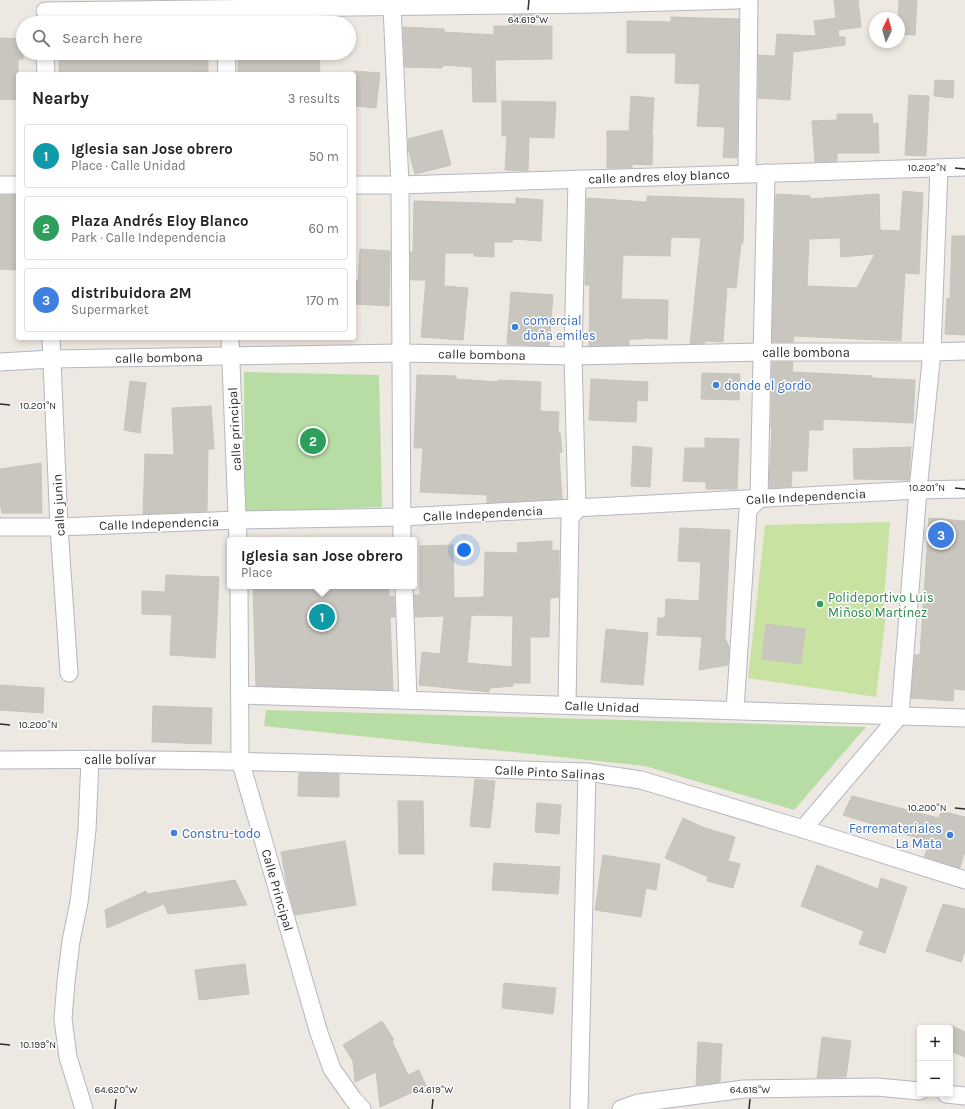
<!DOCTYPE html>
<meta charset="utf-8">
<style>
body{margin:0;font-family:Karla,sans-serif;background:#f2f2f2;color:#202124}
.controls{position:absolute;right:12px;bottom:12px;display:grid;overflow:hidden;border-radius:4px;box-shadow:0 2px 6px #0003}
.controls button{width:36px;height:36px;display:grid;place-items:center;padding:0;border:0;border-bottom:1px solid #e0e0e0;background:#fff;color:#202124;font:20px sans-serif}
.compass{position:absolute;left:869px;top:12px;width:36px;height:36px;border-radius:50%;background:#fff;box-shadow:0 2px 6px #0003;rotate:5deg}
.you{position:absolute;left:464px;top:550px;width:14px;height:14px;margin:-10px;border:3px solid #fff;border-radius:50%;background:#1a73e8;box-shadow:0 0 0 6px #1a73e833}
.badge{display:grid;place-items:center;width:26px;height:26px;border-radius:50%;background:#b45309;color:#fff;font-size:13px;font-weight:700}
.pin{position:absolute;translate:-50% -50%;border:2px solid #fff;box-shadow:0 1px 4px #0006}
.popup{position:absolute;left:227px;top:537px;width:190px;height:52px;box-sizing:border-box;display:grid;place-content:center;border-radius:4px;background:#fff;filter:drop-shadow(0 1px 3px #0005);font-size:13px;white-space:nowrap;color:#757577}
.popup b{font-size:15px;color:#202124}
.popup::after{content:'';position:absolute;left:50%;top:100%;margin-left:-8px;border:8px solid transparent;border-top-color:#fff}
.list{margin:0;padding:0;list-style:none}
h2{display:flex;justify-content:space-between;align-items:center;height:52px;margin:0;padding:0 16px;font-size:17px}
h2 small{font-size:13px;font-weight:400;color:#757577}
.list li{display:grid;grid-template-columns:26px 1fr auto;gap:12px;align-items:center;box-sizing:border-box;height:64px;margin:0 8px 8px;padding:0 8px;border:1px solid #e0e0e0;border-radius:4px}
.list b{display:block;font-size:15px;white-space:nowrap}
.list p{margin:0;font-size:13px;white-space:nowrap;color:#757577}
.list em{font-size:13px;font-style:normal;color:#757577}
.icon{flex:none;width:22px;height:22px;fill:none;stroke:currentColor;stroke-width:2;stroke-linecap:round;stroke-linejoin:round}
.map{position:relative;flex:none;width:965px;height:1109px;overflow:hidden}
.search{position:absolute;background:#fff;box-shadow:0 2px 6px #0003;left:16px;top:16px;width:340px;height:44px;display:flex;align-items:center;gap:10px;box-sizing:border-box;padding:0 14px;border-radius:22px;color:#757577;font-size:15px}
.panel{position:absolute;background:#fff;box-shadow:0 2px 6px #0003;left:16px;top:72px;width:340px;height:268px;border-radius:4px}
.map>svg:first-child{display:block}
.green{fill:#b8dda4}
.pitch{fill:#c8e3a1}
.building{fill:#c9c6bf;stroke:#c8c3bb;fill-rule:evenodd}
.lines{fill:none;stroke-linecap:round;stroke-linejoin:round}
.minor-casing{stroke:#b5b7bf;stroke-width:19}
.minor{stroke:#fff;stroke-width:17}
.ticks{fill:none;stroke:#2d2d2d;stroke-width:1.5}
.shop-dot{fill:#3f7fe0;stroke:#fff;stroke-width:1.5}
.leisure-dot{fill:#2e9e5b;stroke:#fff;stroke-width:1.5}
.labels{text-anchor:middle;stroke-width:3;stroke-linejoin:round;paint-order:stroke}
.street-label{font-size:13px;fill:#2d2d2d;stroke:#fff}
.shop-label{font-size:13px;fill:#366cbe;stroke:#fff;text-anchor:start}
.leisure-label{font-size:13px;fill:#27864d;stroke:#fff;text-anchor:start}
.ticks-label{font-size:10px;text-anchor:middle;fill:#2d2d2d;stroke:#fff;stroke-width:3;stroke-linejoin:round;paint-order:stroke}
</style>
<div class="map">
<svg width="965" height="1109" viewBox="0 0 965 1109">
<rect width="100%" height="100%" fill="#ede8e1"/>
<!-- green -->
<g class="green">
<path d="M244,372l135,3 3,132 -137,5z"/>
<path d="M266,710l600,17 -72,83 -149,-44 -381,-40z"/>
</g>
<!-- pitch -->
<path class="pitch" d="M890,522l-7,91 3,1 -10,83 -128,-19 17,-153z"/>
<!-- building -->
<g class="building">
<path d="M834,0h24l3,27 -23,3 1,7h6v8l-52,7 -3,48 -32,-2v-43l17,1 2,-22 39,2 -2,-15 22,-3z"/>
<path d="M899,0h18l-2,35 -16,-1v-16h-1z"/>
<path d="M511,15h22l-1,11h20v33l-57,1 1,42h-23l-1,-35 -29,-2 -1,3 -37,-1 -2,-40 41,2v3l50,3v-9h16z"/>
<path d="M671,17l68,2 -2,139 -14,-1 2,-30 -28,-1 3,-42 -25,-1 1,-30h-49v-32l44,1z"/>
<path d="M0,38l23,1v20h-5v41l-18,-1z"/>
<path d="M59,53h149v19h-11v2h-138z"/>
<path d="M238,53h81l1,21h-82z"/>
<path d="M354,71l26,2 -4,35 -22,-2z"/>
<path d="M935,80l19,1 -1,17 -19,-2z"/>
<path d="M909,95l20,1 -3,60 -21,-1z"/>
<path d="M631,96l23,2 -2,36h1l-1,31 -20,-1v4h-25v-37h22z"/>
<path d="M502,101l54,1 -2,36 -25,-1 -1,34 -23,-1 2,-34h-5z"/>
<path d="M837,114h35l1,10 5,-1 1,30h-42v8l-22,1 -3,-41 25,-1z"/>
<path d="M442,130l9,35 -36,9 -7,-26v-9z"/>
<path d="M903,191l20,2 -4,81 -14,-1 -4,68 -107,-5 -1,6h-21l4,-148 34,2v3l69,-5 1,36 20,1zM840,238l1,19 34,-3 -18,34 -50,-2 2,-47z"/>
<path d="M0,195h18v75l-18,-1z"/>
<path d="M647,196l97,3 -1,44h-2l-5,45 -9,-1 -4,55 -18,-1v2l-15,1 11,-106 -30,-1 -1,19 -47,-1 -2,44 47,1 -1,39 -24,-1v1h-14v6l-40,1 1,-61h-5l2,-87 60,4z"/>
<path d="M516,198l27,2 -2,41 -28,-2 -1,3h-18v15l-20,-1v-3h-29l-1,33 24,2 -5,52 -42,-3 5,-57h-15l-1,-28h3l1,-51 102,3z"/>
<path d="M952,236h13v99l-20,-1 2,-36 3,1z"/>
<path d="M360,249l30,2 -1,55 -35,-2v-23h4z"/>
<path d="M511,292l42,3 -4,51 -42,-2z"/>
<path d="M772,362h21l-1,10 80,4v2l43,2 -2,43 -90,-4v11h-14l-2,41h-15l-1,16 -22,1 3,-60h-1z"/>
<path d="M702,373l38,1 -1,26 -38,-1z"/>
<path d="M417,375l39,1v3l42,3v-2l43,2 -1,29 19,1 -1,21 2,-1 2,20 -3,1 3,46 -75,4v-8l-67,-3 3,-44h-9z"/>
<path d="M591,379l57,3 -1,19 -10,-1 -1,22 -47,-2z"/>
<path d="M130,381l16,2 -6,50 -16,-3z"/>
<path d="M211,406l3,43h-6l-1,62 -64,3 2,-60 29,1 -2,-47z"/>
<path d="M705,438l34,1 -2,50h-31v-7l-23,-1 2,-33h20z"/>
<path d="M633,446l19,2 -2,39 -19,-1z"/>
<path d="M911,447l-2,33 -55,-1 -1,-30z"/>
<path d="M41,463l1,50h-40l-2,-10v-34z"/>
<path d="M929,518l36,3v169l-11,-1 -1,12 -42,-3 4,-43h5z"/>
<path d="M680,528l50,2 -5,108 4,9 -1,18 -29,5 3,-33 -45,-2 1,-17h7l1,-19 33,2 2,-39 -23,-1z"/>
<path d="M552,541v10l7,-1v47l-9,1 -1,39h-19v46h-17v3l-23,2 -1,4 -70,-7 3,-33 18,2 4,-38 -29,1 -1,-22h6v-49l33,-1 1,53 30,-1 1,-45 33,1 -1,-10zM477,615l36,1 -1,51 -45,-4 4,-47z"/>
<path d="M166,575l53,2 -4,81 -45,-3 2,-40 -30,-1v-23l23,1z"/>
<path d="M253,586h136v10h5l1,21h-5l3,73 -137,-4z"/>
<path d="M766,624l39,5 -4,35 -39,-5z"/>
<path d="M606,629l42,4 -5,52 -42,-3z"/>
<path d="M0,685l44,3 -1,25 -43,-3z"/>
<path d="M153,706l59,2 -1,36 -59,-2z"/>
<path d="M299,773l40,1v23l-41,-1z"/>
<path d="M475,779l20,2 -5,47 -20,-2z"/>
<path d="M852,796l87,22 2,-7 24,6v34l-5,17 -36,-11 6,-15 -87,-27z"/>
<path d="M398,801h25l1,53h-25z"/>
<path d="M537,803l24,2 -2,29 -24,-2z"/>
<path d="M683,818l22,10 30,9 -7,24 12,3 -7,24 -26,-7 1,-4 -43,-19z"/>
<path d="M345,841l11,64 -61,10 -8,-30 -6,-33z"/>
<path d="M603,855l57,9 -4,26 -10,-2 -5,29 -46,-7z"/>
<path d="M494,863l66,4 -2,27 -66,-4z"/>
<path d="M817,865l61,24 3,-11 26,9 -22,66 -26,-9 5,-13 -63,-25z"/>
<path d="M235,880l12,25 -79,9 -4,-10 -57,24 -2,-18 41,-19 1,3z"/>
<path d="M943,904l22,5v41l-4,12 -35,-11z"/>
<path d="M245,964l4,30 -50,6 -4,-30z"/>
<path d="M504,983l52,5 -3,26 -51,-6z"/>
<path d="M382,1021l12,19 -2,1 16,34 11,-5 7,16 -46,21 -4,-35 -21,10 -2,-21 -10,-16z"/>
<path d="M950,1025l15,7v25l-15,-6z"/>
<path d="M822,1037l29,4 -5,36 -29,1z"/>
<path d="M698,1042l24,2 -2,38 -24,3z"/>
</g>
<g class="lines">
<defs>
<g id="minor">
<path d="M392,6l8,179 2,355"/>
<path d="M45,11l551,-7 141,-4"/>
<path d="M45,53l1,21"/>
<path d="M226,53l1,21"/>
<path d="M747,173l2,-173"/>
<path d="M0,185h18"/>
<path d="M354,185h46l565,-18"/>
<path d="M51,338l8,189 10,146"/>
<path d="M230,338l8,202"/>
<path d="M0,362l52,-3 349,-6 172,3 190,-4h169l33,-1"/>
<path d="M0,527h59l179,-7 164,-3 516,-27 47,-1"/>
<path d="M239,586l1,174 79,273 13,36 21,30 9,10"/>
<path d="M404,586l4,114"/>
<path d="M240,695l725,23"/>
<path d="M567,705l3,-187 7,-9 -4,-153 4,-177"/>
<path d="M735,710l13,-200 11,-11 7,-326"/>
<path d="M0,760c196,-3 391,6 587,12l54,8 162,49 162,51"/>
<path d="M803,829l97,-114 18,-225 14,-138 7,-184"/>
<path d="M946,1094l19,2"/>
<path d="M84,1109l-16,-52 -5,-38 3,-37 5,-41 8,-39 8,-72 3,-71"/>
<path d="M579,1109l8,-337"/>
<path d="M621,1109l17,-6 106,-14 133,-2 43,4"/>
</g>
</defs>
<!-- minor casing -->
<use href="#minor" class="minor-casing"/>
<!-- minor -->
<use href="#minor" class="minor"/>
</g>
<!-- ticks -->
<path class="ticks" d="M528,10l1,-10M955,168l10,1M0,404l10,1M955,488l10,1M0,724l10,1M955,808l10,1M0,1044l10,1M115,1109l1,-10M432,1109l1,-10M749,1109l1,-10"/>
<!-- markers -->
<g class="shop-dot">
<circle cx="515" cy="327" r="4"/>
<circle cx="716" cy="385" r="4"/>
<circle cx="174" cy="833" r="4"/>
<circle cx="950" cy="835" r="4"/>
</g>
<circle class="leisure-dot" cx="820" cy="604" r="4"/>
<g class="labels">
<!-- street labels -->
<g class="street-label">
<text transform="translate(659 176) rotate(-2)" y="5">calle andres eloy blanco</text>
<text x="806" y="357">calle bombona</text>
<text transform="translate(482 354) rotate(1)" y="5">calle bombona</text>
<text transform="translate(159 357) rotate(-1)" y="5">calle bombona</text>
<text transform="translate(234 429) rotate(-93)" y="5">calle principal</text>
<text transform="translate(806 496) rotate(-3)" y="5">Calle Independencia</text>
<text transform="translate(58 505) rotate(-93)" y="5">calle junin</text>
<text transform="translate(483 513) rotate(-3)" y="5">Calle Independencia</text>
<text transform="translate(159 523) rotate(-2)" y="5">Calle Independencia</text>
<text transform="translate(602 706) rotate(2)" y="5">Calle Unidad</text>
<text x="120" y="764">calle bolívar</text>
<text transform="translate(550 772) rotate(3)" y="5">Calle Pinto Salinas</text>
<text transform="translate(278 890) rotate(74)" y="5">Calle Principal</text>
</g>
<!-- shop labels -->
<g class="shop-label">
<text x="523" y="325">comercial<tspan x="523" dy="15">doña emiles</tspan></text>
<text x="724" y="390">donde el gordo</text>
<text x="942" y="833" text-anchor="end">Ferremateriales<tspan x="942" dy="15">La Mata</tspan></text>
<text x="182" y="838">Constru-todo</text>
</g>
<!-- leisure labels -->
<g class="leisure-label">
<text x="828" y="602">Polideportivo Luis<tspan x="828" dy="15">Miñoso Martínez</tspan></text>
</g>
</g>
<g class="ticks-label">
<text x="528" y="23">64.619°W</text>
<text x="927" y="171">10.202°N</text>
<text x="38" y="409">10.201°N</text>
<text x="927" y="491">10.201°N</text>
<text x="38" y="728">10.200°N</text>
<text x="927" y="811">10.200°N</text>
<text x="38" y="1048">10.199°N</text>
<text x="116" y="1093">64.620°W</text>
<text x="433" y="1093">64.619°W</text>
<text x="750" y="1093">64.618°W</text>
</g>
</svg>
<div class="controls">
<button>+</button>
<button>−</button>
</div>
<svg class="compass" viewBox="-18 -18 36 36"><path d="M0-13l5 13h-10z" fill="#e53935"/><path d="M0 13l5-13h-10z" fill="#757577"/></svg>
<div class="you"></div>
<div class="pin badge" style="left:322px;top:617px;background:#0f9aa8">1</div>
<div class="popup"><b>Iglesia san Jose obrero</b>Place</div>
<div class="pin badge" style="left:313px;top:441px;background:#2e9e5b">2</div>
<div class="pin badge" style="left:941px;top:535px;background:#3f7fe0">3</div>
<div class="search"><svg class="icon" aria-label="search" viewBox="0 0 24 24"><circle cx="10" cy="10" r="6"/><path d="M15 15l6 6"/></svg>Search here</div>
<section class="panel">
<h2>Nearby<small>3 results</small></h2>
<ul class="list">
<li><span class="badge" style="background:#0f9aa8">1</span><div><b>Iglesia san Jose obrero</b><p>Place · Calle Unidad</p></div><em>50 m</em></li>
<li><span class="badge" style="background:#2e9e5b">2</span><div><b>Plaza Andrés Eloy Blanco</b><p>Park · Calle Independencia</p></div><em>60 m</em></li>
<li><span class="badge" style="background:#3f7fe0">3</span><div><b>distribuidora 2M</b><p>Supermarket</p></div><em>170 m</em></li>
</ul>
</section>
</div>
